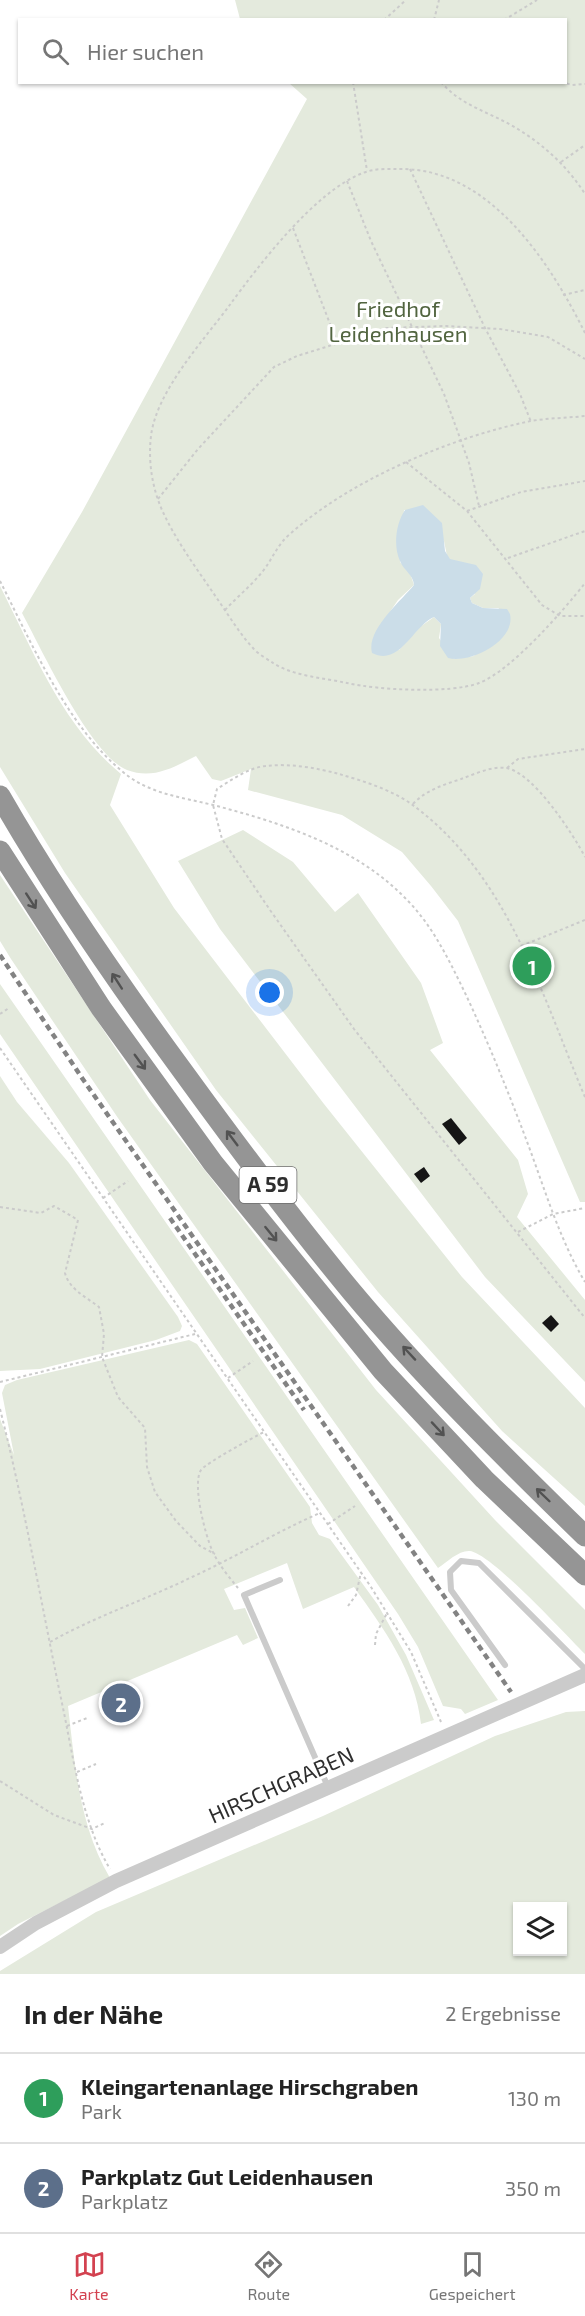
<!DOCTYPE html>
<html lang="de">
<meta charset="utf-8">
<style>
body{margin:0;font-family:"Exo 2",sans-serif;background:#f2f2f2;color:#222}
.controls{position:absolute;right:18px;bottom:18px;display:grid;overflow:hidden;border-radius:0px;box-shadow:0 2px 4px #0004}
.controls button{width:54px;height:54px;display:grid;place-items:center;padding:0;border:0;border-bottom:2px solid #e0e0e0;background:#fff;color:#222;font:30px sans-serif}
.you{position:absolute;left:270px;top:993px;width:21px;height:21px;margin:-15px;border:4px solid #fff;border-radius:50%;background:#1a73e8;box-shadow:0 0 0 9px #1a73e833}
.badge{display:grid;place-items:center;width:39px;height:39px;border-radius:50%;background:#d34250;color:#fff;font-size:20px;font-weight:700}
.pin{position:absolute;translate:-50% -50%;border:3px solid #fff;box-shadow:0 2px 6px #0006}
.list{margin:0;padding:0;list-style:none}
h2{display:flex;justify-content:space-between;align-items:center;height:78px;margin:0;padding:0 24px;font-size:26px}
h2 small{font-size:20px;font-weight:400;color:#767676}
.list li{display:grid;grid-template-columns:39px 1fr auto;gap:18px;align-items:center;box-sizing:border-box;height:90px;padding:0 24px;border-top:2px solid #e0e0e0}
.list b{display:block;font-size:22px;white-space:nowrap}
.list p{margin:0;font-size:20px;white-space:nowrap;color:#767676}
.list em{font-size:20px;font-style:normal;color:#767676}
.icon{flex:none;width:33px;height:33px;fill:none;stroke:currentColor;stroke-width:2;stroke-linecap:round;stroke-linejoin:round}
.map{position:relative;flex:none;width:585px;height:1974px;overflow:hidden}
.search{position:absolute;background:#fff;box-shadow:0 2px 4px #0004;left:18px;right:18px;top:18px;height:66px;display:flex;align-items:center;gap:15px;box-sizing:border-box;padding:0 21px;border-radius:0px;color:#767676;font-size:22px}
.sheet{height:258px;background:#fff}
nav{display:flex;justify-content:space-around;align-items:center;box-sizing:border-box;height:84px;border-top:2px solid #e0e0e0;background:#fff;font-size:16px;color:#767676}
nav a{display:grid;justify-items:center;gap:3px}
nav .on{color:#d34250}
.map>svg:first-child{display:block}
.green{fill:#e4eadd;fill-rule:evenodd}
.water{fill:#cbdde8}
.building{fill:#151515}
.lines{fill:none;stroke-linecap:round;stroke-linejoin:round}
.path{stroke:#cbcbcb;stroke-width:2;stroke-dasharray:3 3;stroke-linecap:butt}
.service{stroke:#cbcbcb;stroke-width:6}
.tertiary{stroke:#cbcbcb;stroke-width:14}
.motorway{stroke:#959595;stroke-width:21}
.rail{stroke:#838383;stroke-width:4.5;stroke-dasharray:6 4.5;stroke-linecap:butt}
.oneway{stroke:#525252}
.labels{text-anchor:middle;stroke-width:6;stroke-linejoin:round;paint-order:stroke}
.shield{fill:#fff;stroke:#6d6d6d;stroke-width:1.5}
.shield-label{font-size:21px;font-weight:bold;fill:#2e2e2e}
.park-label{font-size:22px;fill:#526540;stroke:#fff}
.street-label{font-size:22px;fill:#2e2e2e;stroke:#fff}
</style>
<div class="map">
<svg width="585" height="1974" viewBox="0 0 585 1974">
<rect width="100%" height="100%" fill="#fff"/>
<!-- green -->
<g class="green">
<path d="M235,0h350v1202h-5l-122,-281 -27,-35 -29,-34 -60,-37 -94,-25 3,-21 -30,12 -9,-2 -16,-23c-22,11 -43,24 -69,14 -36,-14 -86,-122 -105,-157l60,-101 225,-413 -18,-16 277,-1v-62l-326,-1zM404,510h6l34,31 3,15 28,38 -5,4 2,5 11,5h16l-25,48 -20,3 -15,-21 2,-14 -7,-7 -17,12 -18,21 -22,-19 21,-31 16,-15 -4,-12 -10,-11z"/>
<path d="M0,586c34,67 63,140 121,188l-11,31 64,103 150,196 138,173 123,131v98l-83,-75 -124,-139 -162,-202 -151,-217 -65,-106z"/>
<path d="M243,830l50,32 42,50 23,-19 63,90 22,60 -13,7 88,110 10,34 -11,23 68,83v82l-100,-105 -265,-348 -42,-68z"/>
<path d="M0,875l150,225 226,290 119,130 90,90v44c-19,-19 -93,-100 -115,-103 -11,-1 -23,11 -32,17l-320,-450 -107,-159 -11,-18z"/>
<path d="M0,984l498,716 -33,14 -4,-5 -18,-3 -25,-59 -20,-33 -398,-580z"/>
<path d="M0,1076l17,26 52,61 109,154 4,9 -2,5 -24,9 -116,29 -40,2z"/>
<path d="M189,1340l8,4 113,163 2,16 7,12 11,4 48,66 28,50 28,65 -13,4c-6,-53 -37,-95 -67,-137l-51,22 -16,-46 -63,26 10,21 11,-2 13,30 -15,7 -6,-10 -169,71c7,60 11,119 42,172l-92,46 -18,12v-517l14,36 -12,-62 3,-8 12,-5z"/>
<path d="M585,1711v263h-585v-3l96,-59 227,-96 172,-80 71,-24zM518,1906h44v46h-44z"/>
</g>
<!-- water -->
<path class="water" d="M423,505l19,18 3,28 5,8 26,6 7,9 -3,15 -10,9 2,5 11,5 24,1 3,5c6,27 -40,50 -62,44l-8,-12 1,-22 -7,-7c-22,10 -34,50 -62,36 -6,-23 29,-52 42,-68 -1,-11 -10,-14 -14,-24 -7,-15 -4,-38 5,-51z"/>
<!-- building -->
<g class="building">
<path d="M451,1118l16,20 -8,7 -17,-21z"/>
<path d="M424,1167l6,9 -9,7 -7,-9z"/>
<path d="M551,1315l8,9 -8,8 -9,-9z"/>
</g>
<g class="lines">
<!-- path -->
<g class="path">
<path d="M384,20l22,-20"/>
<path d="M434,20l5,-20"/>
<path d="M504,20l33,-20"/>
<path d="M353,82l14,89"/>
<path d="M441,82c20,24 49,30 75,46 27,16 52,39 69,66"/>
<path d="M561,82l11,3 13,-1"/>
<path d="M561,162l24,-17"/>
<path d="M410,169l75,159 35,66 11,28"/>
<path d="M347,181l24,60 73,153 25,69 10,43"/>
<path d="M293,228l44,114"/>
<path d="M563,295l22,-5"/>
<path d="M585,333c-35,-71 -96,-165 -185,-164 -12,0 -25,-1 -37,4 -48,18 -104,92 -134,133 -26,35 -73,86 -78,130 -3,25 1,51 11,74 14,31 35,59 54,87 12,17 23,36 37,51 5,6 14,11 20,15 20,13 51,15 74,20 31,7 103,11 132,0 32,-12 84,-72 106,-100"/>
<path d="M406,462l61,49 75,94 18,11h25"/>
<path d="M158,499l40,-50 76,-82 23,-11 90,-28 59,-2 54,3 48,8 37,22"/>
<path d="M467,511l54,-19 64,-11"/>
<path d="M508,558l77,-27"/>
<path d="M0,581c32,63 67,145 123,191 26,22 58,25 90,33 69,18 144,42 194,95 26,26 43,62 59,95 23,49 44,101 63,152 17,46 31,93 56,135"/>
<path d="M225,610c12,-13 27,-25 38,-39 10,-13 14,-26 27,-37 60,-54 162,-97 241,-113 17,-3 36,-3 54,-5"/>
<path d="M507,768l11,-9 67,-10"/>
<path d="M413,804c13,-14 30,-19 48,-25 14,-5 30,-13 45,-11 27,4 67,66 79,89"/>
<path d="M521,946l64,-26"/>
<path d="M0,1014l9,-6"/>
<path d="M0,1048l371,539 40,65 30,70"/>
<path d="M585,1097c-44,-104 -77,-221 -171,-291 -21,-16 -51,-25 -75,-32 -22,-6 -50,-11 -73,-8 -16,1 -35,14 -49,23l-4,16 9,34 48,71 84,119 231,289"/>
<path d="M103,1198l25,-17"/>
<path d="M0,1207l41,6 13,-7 24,14 -13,53c4,16 21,24 34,34l5,27 -2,23 16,40 27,31 2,39 8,25 21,29 24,25 15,8"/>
<path d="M518,1232l35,-18 32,-6"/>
<path d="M228,1378l25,-17"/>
<path d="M0,1382l195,-48"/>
<path d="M0,1409c25,99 42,199 63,299 11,53 19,114 47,161"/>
<path d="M328,1524l27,-18"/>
<path d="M238,1588c-9,-11 -20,-24 -26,-38 -7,-16 -20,-66 -11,-80 5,-7 53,-33 63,-38"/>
<path d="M348,1606l8,-11 5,-23"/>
<path d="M50,1642c46,-26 95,-42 142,-65 44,-20 84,-45 128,-64"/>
<path d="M375,1645l1,-11 11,-21"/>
<path d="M67,1726l20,-8"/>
<path d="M77,1772l19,-8"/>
<path d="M0,1781l54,34 38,14 13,-6"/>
</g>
<!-- service -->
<g class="service">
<path d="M280,1580l-36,15 84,192"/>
<path d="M505,1665l-54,-75 -1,-18 11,-11 18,2 106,106"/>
</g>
<!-- tertiary -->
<path class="tertiary" d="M0,1947l36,-24 80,-42 469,-206"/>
<!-- motorway -->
<g class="motorway">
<path d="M0,796c56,98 120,190 187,281 53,73 107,145 165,215 72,86 153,166 233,244"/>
<path d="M0,851l101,157 112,155 170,208 101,108 101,96"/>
</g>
<!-- rail -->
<g class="rail">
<path d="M0,955l82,123 429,614"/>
<path d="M170,1218l134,192"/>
</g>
</g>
<!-- one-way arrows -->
<defs><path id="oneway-shaft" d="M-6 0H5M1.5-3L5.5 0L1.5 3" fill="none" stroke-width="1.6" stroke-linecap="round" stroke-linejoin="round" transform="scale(1.5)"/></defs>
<g class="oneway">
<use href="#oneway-shaft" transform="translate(31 901) rotate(57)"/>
<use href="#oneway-shaft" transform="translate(117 981) rotate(-123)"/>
<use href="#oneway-shaft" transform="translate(140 1062) rotate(54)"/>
<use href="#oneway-shaft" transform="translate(232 1138) rotate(-127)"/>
<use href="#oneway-shaft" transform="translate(271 1234) rotate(51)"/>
<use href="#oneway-shaft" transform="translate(409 1353) rotate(-133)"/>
<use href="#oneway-shaft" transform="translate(438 1429) rotate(47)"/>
<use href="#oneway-shaft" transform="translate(543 1495) rotate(-136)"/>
</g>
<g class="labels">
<!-- shield labels -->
<rect class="shield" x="239.5" y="1167" width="57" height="36" rx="4.5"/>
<g class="shield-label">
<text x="268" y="1192">A 59</text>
</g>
<!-- park labels -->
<g class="park-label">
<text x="398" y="317">Friedhof<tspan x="398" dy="25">Leidenhausen</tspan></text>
</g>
<!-- street labels -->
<g class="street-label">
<text transform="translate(281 1785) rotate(-24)" y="8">HIRSCHGRABEN</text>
</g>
</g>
</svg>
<div class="controls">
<button><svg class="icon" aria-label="layers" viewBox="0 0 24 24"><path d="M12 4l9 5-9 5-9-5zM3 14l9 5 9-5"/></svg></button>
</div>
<div class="you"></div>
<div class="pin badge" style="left:532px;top:966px;background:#2e9e5b">1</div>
<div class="pin badge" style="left:121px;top:1703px;background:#5c6f8a">2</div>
<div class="search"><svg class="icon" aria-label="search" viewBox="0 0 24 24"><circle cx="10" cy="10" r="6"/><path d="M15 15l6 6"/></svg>Hier suchen</div>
</div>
<section class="sheet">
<h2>In der Nähe<small>2 Ergebnisse</small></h2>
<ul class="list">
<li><span class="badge" style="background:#2e9e5b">1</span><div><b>Kleingartenanlage Hirschgraben</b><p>Park</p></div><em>130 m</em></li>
<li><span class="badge" style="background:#5c6f8a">2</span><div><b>Parkplatz Gut Leidenhausen</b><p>Parkplatz</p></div><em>350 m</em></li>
</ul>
</section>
<nav>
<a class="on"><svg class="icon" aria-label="map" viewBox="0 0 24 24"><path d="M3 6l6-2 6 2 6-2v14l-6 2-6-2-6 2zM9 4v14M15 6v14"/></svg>Karte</a>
<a><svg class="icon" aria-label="directions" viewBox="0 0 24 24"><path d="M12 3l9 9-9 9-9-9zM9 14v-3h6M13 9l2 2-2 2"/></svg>Route</a>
<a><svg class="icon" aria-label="saved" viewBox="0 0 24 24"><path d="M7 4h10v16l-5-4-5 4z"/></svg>Gespeichert</a>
</nav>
